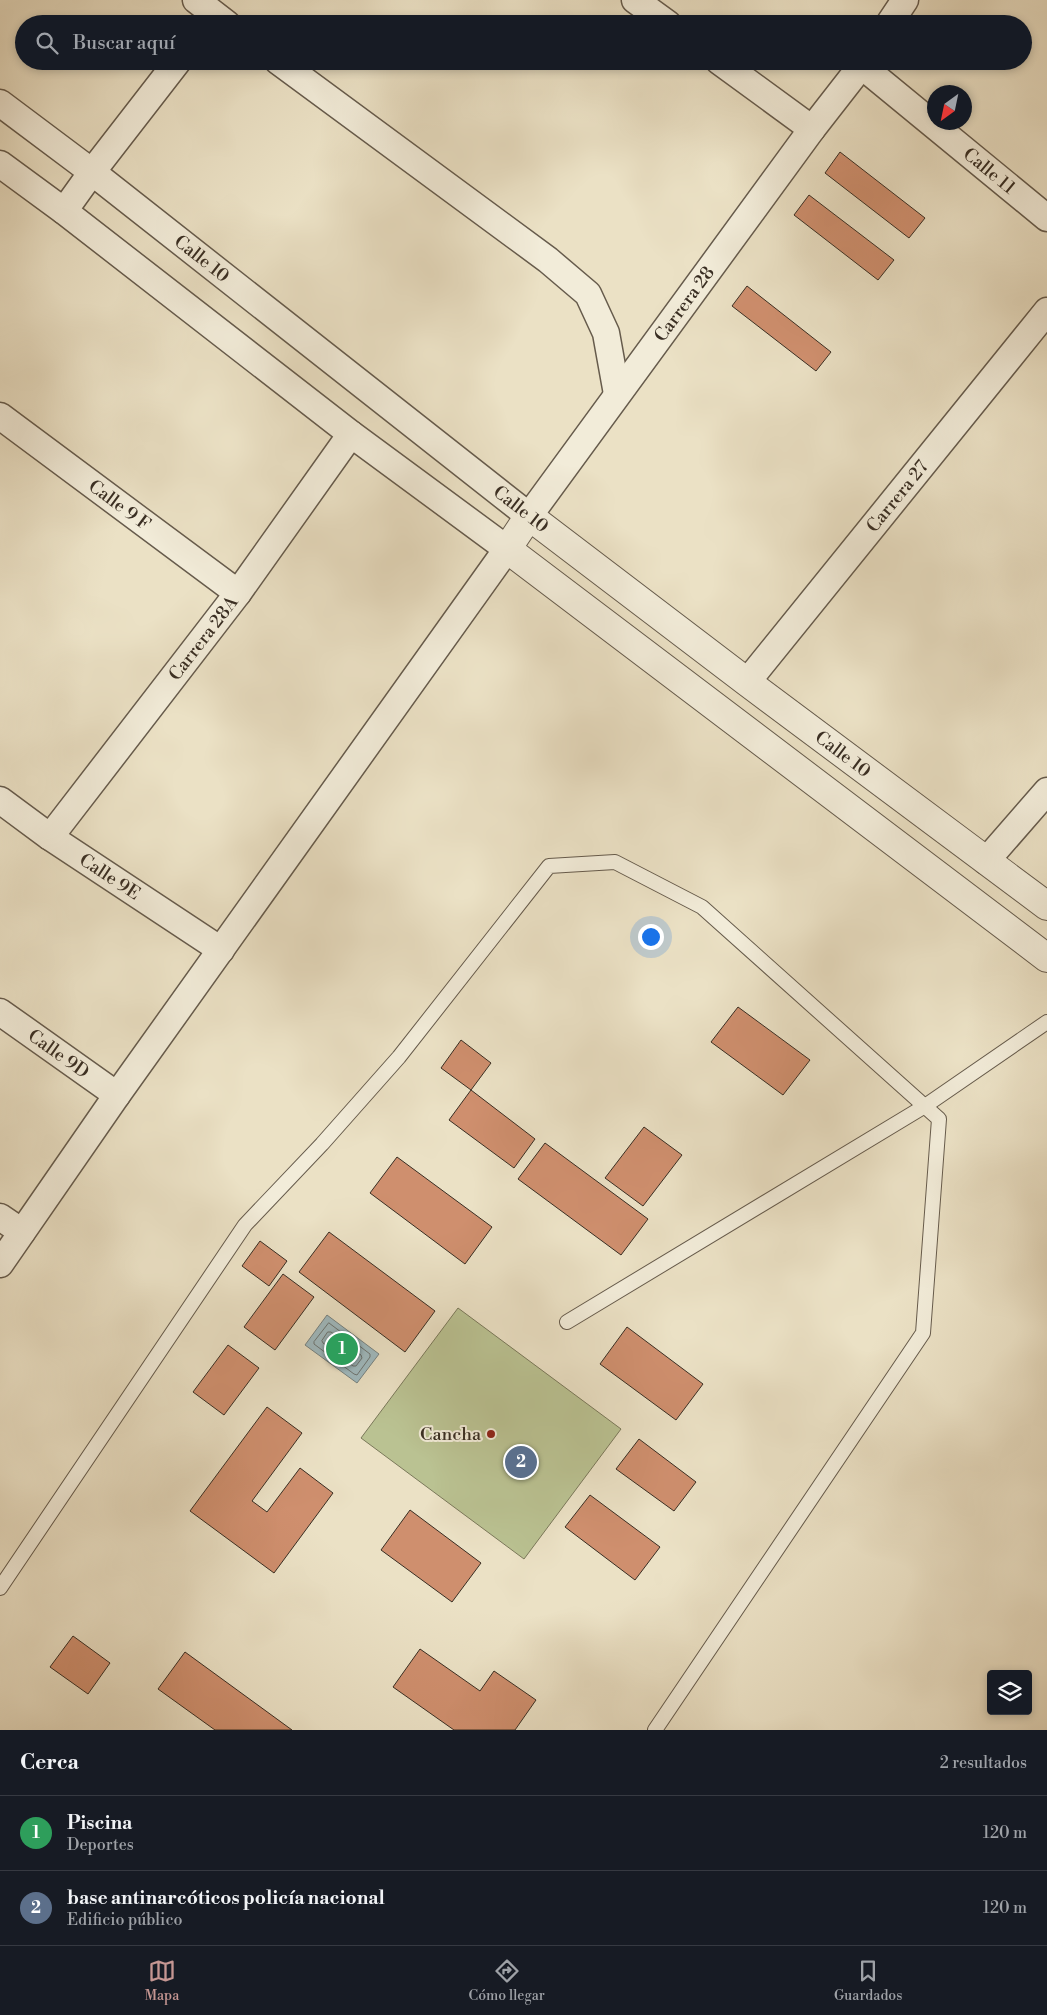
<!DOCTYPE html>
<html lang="es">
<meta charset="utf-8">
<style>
body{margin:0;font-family:"Libre Bodoni",serif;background:#242831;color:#f1f3f6}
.controls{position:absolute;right:15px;bottom:15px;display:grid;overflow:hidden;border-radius:5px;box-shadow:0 2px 8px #0003}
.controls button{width:45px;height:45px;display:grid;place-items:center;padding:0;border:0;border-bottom:1px solid #363941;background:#171b24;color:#f1f3f6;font:25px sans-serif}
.compass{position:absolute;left:927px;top:85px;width:45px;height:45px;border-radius:50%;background:#171b24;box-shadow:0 2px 8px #0003;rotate:213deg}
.you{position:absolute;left:650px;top:936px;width:18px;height:18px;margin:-12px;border:4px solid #fff;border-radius:50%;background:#1a73e8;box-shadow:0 0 0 8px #1a73e833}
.badge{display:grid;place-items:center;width:32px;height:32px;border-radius:50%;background:#c59692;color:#fff;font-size:16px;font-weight:700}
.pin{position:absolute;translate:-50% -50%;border:2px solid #fff;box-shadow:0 1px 5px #0006}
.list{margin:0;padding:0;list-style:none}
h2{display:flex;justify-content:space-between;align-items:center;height:65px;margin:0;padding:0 20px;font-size:21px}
h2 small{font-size:16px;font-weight:400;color:#9ea1a6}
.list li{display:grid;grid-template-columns:32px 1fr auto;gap:15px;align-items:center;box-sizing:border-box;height:75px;padding:0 20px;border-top:1px solid #363941}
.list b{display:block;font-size:19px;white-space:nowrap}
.list p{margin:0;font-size:16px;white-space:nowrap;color:#9ea1a6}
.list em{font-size:16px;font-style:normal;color:#9ea1a6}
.icon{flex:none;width:28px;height:28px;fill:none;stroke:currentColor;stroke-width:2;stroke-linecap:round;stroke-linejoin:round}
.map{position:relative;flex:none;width:1047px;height:1730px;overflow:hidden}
.search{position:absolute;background:#171b24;box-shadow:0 2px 8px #0003;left:15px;right:15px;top:15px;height:55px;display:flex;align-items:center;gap:12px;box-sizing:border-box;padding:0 18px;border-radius:28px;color:#9ea1a6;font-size:19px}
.sheet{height:215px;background:#171b24}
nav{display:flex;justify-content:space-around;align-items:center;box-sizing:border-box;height:70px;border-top:1px solid #363941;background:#171b24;font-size:14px;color:#9ea1a6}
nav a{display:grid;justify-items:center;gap:2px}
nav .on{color:#c59692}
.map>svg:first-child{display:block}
.green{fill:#bac292;stroke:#7a785a}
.water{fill:#9fbac0;stroke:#768281}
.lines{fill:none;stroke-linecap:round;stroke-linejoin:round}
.shore{stroke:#6c7472;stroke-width:1}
.building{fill:#cf8f6e;stroke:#392e23}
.service-casing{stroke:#665b4c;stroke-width:16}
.minor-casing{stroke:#665b4c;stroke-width:29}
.tertiary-casing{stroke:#665b4c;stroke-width:30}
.service{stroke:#f2ecd9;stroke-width:14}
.minor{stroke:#f2ecd9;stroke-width:26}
.tertiary{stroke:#f2ecd9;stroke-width:28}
.poi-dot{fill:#8f2418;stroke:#f2ecd9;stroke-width:2}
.labels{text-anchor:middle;stroke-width:4;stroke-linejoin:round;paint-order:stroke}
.street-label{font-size:18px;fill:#392e23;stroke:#f2ecd9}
.poi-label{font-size:18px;fill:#392e23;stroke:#f2ecd9;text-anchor:end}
</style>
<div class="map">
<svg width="1047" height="1730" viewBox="0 0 1047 1730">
<rect width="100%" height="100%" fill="#ebe1c5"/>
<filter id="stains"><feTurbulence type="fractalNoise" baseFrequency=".004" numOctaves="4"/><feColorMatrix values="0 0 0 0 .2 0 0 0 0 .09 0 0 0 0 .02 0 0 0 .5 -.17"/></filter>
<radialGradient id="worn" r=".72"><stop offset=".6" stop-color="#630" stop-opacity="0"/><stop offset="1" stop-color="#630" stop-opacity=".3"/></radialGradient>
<!-- green -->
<path class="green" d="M458,1308l163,121 -97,130 -163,-121z"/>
<!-- water -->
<path class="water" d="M327,1315l52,39 -22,29 -52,-38z"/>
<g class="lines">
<!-- shore -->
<g class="shore">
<path d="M329,1323l41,31v3l-13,18 -3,-1 -40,-30v-2z"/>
<path d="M328,1332h3l30,23 1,3 -6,8h-3l-30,-23 -1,-2z"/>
</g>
</g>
<!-- building -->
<g class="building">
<path d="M840,152l85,66 -16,20 -84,-65z"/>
<path d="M809,195l85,65 -16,20 -84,-65z"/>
<path d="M747,286l84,66 -15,19 -84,-65z"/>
<path d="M738,1007l72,53 -27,35 -72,-53z"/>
<path d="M461,1040l30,23 -20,27 -30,-22z"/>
<path d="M471,1090l64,49 -21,29 -65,-48z"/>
<path d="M644,1127l38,28 -39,51 -38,-28z"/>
<path d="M545,1143l103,76 -27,36 -103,-76z"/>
<path d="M397,1157l95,70 -27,37 -95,-71z"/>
<path d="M329,1232l106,79 -30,41 -106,-80z"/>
<path d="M260,1241l27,20 -18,25 -27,-20z"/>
<path d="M283,1274l31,23 -39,53 -31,-23z"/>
<path d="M627,1327l76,57 -27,36 -76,-56z"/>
<path d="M228,1345l31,23 -35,47 -31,-23z"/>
<path d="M267,1407l35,26 -50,68 15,11 33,-44 33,25 -59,80 -84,-62z"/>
<path d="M639,1439l57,43 -22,29 -58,-42z"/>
<path d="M590,1495l70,52 -25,33 -70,-53z"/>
<path d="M410,1510l71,53 -29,39 -71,-52z"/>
<path d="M73,1636l37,27 -22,31 -38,-27z"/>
<path d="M420,1649l60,42 14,-20 42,29 -21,30h-61l-61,-43z"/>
<path d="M185,1652l107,78h-77l-57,-41z"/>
</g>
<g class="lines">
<defs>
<g id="service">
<path d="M567,1322l358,-216 122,-84"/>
<path d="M0,1588l245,-363 77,-81 77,-87 150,-191 66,-4 87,45 237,212 -16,214 -268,397"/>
</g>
<g id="minor">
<path d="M196,0l31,24"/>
<path d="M635,0l33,24"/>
<path d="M889,24l16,-24"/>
<path d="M278,61l270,199 40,34 18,39 11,61"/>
<path d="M719,61l93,68"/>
<path id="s1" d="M862,66l185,152"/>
<path id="s2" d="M0,103l92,69 437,344 283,-387 53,-68"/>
<path d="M0,164l64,47 287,223 156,115 -390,546 -117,169"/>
<path d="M64,211l28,-39 86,-111"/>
<path id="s3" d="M0,416l238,177"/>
<path id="s4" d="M747,682l300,-371"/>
<path id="s5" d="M0,800l50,37 171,113"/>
<path id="s6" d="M50,837l188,-244 113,-159"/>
<path d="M986,861l61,-70"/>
<path id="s7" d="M0,1012l117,83"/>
<path d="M0,1217l22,15"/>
</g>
<path id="tertiary" d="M1047,906l-300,-224 -218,-166 -22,33 540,409"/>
</defs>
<!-- service casing -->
<use href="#service" class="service-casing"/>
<!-- minor casing -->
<use href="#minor" class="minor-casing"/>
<!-- tertiary casing -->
<use href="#tertiary" class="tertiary-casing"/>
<!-- service -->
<use href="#service" class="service"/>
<!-- minor -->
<use href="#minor" class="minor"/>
<!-- tertiary -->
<use href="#tertiary" class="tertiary"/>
</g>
<!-- markers -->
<circle class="poi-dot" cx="491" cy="1434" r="5"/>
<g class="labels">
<!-- street labels -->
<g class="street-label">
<text dy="6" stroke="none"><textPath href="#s1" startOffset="165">Calle 11</textPath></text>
<text dy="6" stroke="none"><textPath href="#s2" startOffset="255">Calle 10</textPath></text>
<text dy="6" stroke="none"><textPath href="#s2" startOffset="934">Carrera 28</textPath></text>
<text dy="6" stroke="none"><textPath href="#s4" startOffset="239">Carrera 27</textPath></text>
<text dy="6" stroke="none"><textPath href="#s3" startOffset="149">Calle 9 F</textPath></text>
<text transform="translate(521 509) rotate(38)" y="6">Calle 10</text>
<text dy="6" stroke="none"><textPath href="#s6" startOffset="251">Carrera 28A</textPath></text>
<text transform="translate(843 754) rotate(37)" y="6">Calle 10</text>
<text dy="6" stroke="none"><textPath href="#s5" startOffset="134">Calle 9E</textPath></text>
<text dy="6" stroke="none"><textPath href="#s7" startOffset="72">Calle 9D</textPath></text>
</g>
<!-- poi labels -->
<g class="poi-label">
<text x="481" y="1440">Cancha</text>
</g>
</g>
<rect width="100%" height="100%" filter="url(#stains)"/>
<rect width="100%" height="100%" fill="url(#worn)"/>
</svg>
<div class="controls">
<button><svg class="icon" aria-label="layers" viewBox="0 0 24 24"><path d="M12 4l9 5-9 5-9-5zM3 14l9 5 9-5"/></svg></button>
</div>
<svg class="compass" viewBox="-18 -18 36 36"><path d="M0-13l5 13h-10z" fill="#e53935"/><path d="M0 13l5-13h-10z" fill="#9ea1a6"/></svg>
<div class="you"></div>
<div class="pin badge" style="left:342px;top:1349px;background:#2e9e5b">1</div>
<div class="pin badge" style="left:521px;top:1462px;background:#5c6f8a">2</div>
<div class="search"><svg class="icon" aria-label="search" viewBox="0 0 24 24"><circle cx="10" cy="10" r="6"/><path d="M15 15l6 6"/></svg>Buscar aquí</div>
</div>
<section class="sheet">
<h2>Cerca<small>2 resultados</small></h2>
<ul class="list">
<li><span class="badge" style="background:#2e9e5b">1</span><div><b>Piscina</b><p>Deportes</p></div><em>120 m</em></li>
<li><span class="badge" style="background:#5c6f8a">2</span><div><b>base antinarcóticos policía nacional</b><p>Edificio público</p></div><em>120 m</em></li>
</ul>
</section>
<nav>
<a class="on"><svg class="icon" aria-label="map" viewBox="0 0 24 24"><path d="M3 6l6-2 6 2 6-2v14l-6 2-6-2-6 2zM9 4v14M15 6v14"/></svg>Mapa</a>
<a><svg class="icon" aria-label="directions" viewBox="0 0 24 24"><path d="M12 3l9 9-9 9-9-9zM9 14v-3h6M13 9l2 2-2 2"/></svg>Cómo llegar</a>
<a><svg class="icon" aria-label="saved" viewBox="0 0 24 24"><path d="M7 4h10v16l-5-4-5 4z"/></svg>Guardados</a>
</nav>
